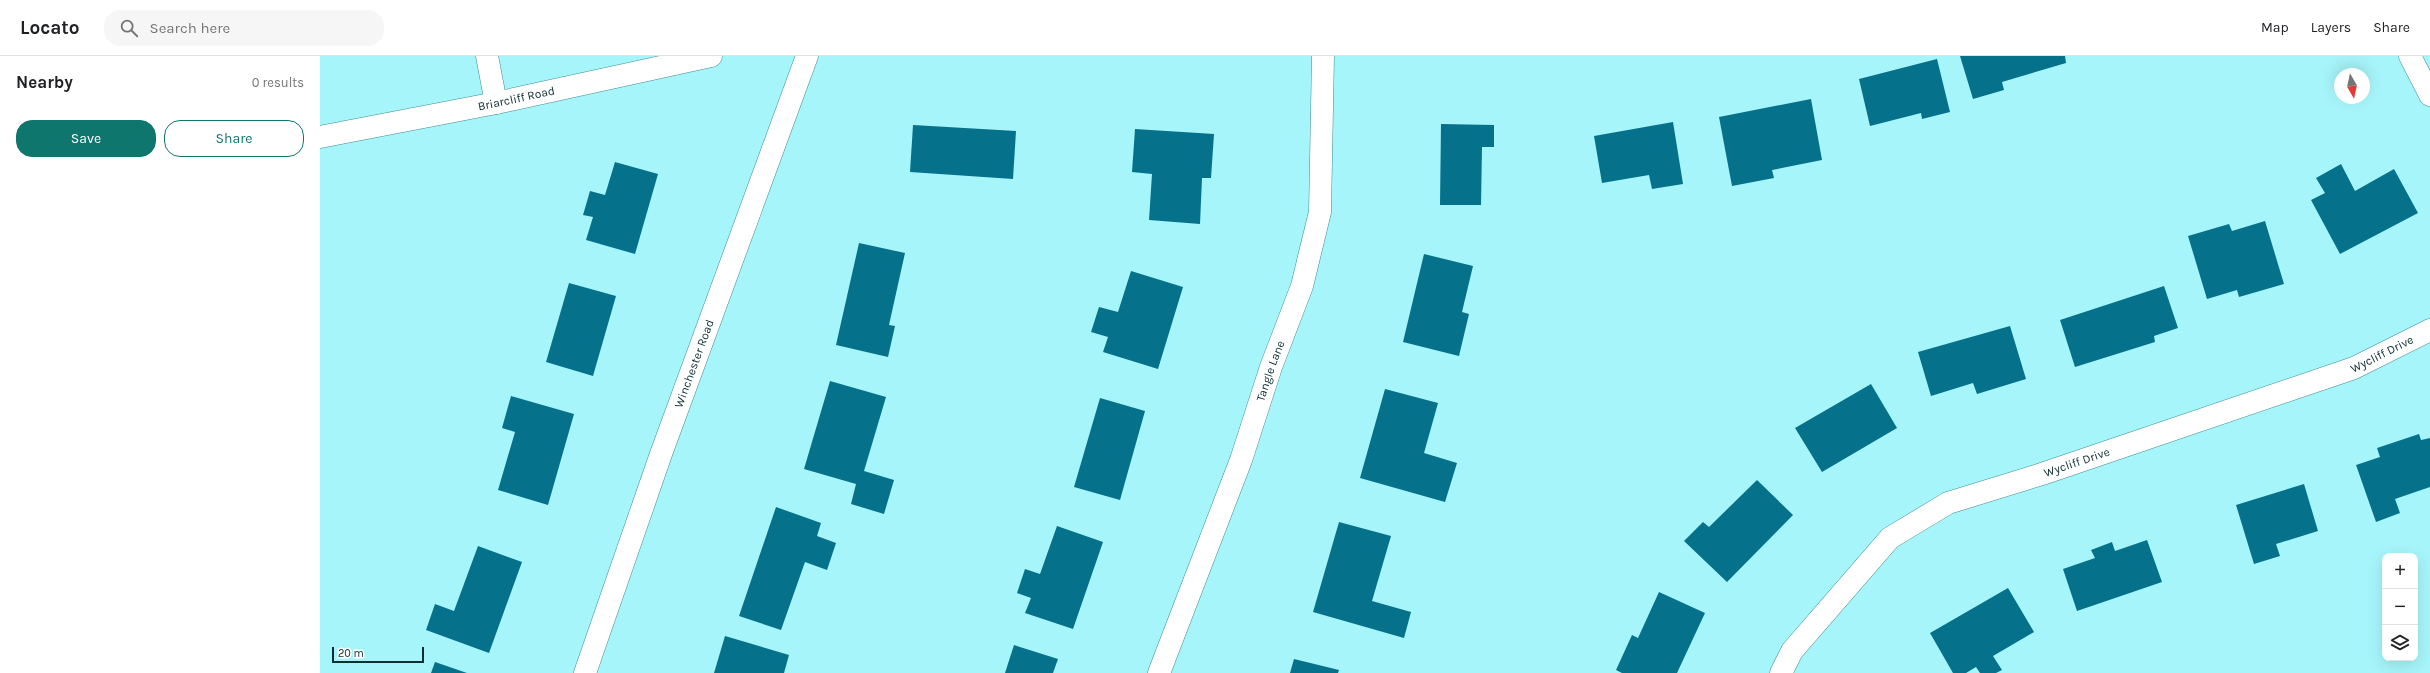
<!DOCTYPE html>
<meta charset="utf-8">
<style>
body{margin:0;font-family:Karla,sans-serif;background:#f6f6f6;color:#202124}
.controls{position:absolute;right:12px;bottom:12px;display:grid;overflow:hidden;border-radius:8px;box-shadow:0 4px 16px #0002}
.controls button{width:36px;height:36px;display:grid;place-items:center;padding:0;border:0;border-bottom:1px solid #e0e0e0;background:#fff;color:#202124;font:20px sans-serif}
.compass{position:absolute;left:2014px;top:12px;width:36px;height:36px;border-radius:50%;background:#fff;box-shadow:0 4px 16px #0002;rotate:171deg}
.scale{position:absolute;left:12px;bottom:10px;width:92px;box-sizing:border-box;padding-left:4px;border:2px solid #0d2f31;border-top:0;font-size:11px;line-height:14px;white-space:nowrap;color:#0d2f31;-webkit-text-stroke:3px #fff;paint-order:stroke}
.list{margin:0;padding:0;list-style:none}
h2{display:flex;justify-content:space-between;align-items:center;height:52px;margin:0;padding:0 16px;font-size:17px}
h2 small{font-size:13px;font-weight:400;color:#757577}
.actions{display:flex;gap:8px;padding:12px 16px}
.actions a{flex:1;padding:9px 0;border:1px solid #0f766e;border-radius:16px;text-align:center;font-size:14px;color:#0f766e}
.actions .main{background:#0f766e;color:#fff}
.icon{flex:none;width:22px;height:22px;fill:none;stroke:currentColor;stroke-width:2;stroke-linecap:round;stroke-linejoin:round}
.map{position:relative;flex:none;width:2110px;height:617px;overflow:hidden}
header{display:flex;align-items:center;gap:24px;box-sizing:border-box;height:56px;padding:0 20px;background:#fff;border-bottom:1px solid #e0e0e0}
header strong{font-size:19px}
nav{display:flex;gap:22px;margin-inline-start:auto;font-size:14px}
.search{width:280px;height:36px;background:#f6f6f6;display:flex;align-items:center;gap:10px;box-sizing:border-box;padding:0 14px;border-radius:16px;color:#757577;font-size:15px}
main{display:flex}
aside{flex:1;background:#fff}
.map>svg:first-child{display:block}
.building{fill:#06718b}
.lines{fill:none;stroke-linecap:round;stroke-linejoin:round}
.minor-casing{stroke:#3e8d93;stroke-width:23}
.minor{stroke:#fff;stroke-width:22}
.labels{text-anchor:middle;stroke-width:4;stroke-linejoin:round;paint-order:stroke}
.street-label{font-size:12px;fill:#0d2f31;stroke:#fff}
</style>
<header>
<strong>Locato</strong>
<div class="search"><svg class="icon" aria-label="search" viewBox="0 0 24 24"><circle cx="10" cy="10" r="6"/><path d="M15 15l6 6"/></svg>Search here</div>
<nav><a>Map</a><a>Layers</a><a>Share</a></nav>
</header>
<main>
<aside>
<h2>Nearby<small>0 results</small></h2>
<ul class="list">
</ul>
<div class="actions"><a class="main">Save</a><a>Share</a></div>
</aside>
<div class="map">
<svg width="2110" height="617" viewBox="0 0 2110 617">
<rect width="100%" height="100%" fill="#a6f5fa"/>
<!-- building -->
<g class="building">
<path d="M1640,0h105l1,7 -64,19 2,8 -31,9z"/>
<path d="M1617,3l13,53 -28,7 -1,-6 -51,13 -11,-47z"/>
<path d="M1491,43l11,61 -50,10 2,8 -42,8 -13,-69z"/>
<path d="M1353,66l10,62 -31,5 -3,-14 -47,8 -8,-47z"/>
<path d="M1121,68l53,1v22h-12l-1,58h-41z"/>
<path d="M593,69l103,6 -3,48 -103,-7z"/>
<path d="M815,73l79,5 -3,44h-9l-2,46 -51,-4 3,-46 -20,-2z"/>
<path d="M295,106l43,12 -23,80 -49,-14 7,-23 -10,-2 7,-24 15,4z"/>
<path d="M2021,108l14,27 39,-22 24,44 -78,41 -29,-54 14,-7 -9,-15z"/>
<path d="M1945,165l19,63 -45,13 -2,-7 -30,9 -19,-63 41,-12 3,7z"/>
<path d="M539,187l46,10 -16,72 6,1 -7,31 -52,-12z"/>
<path d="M1104,198l49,12 -11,46 7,2 -10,42 -56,-14z"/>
<path d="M811,215l52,16 -25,82 -55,-17 5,-15 -17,-5 8,-25 19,5z"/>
<path d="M249,227l47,13 -23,80 -47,-14z"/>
<path d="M1844,230l14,42 -24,8 1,6 -80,25 -15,-47z"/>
<path d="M1690,270l16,53 -49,15 -4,-11 -42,13 -13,-44z"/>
<path d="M510,325l56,16 -22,74 30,9 -10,34 -33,-10 5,-20 -52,-15z"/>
<path d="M1551,328l26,44 -75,44 -27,-44z"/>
<path d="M1065,333l53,14 -14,50 33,10 -12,39 -85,-24z"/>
<path d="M191,340l63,18 -26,91 -50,-15 17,-58 -13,-4z"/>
<path d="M780,342l45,13 -25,89 -46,-13z"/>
<path d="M2099,378l2,6 9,-2v49l-35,12 5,14 -24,9 -20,-57 24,-8 -3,-9z"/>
<path d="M1437,424l36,35 -66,67 -43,-41 19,-19 6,5z"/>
<path d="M1984,428l14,47 -42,13 4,12 -26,8 -18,-59z"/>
<path d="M456,451l45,16 -4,13 19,7 -9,27 -22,-8 -24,68 -42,-14z"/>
<path d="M1019,466l52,14 -19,65 39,11 -7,26 -91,-26z"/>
<path d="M737,470l46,16 -30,87 -48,-16 6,-15 -14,-5 8,-24 15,5z"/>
<path d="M1827,484l15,42 -85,29 -14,-42 32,-11 -4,-8 21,-8 3,9z"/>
<path d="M158,490l44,16 -33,91 -63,-23 9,-26 19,7z"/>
<path d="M1688,532l26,44 -41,24 9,14 -6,3h-16l-4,-6 -10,6h-13l-23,-40z"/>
<path d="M1339,536l46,21 -28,60h-55l-6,-3 16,-35 6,3z"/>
<path d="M405,580l64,19 -5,18h-70z"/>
<path d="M694,589l44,14 -5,14h-48z"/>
<path d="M974,603l45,11 -1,3h-48z"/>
<path d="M115,606l32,11h-36z"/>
</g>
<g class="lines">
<defs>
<g id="minor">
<path d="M167,0l9,47"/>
<path d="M2090,0l20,39"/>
<path id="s1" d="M0,81l176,-34 215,-47"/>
<path id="s2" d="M265,617l76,-219 146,-398"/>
<path id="s3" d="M839,617l82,-213 30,-93 31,-81 18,-74 3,-156"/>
<path id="s4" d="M1461,617l11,-22 98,-113 58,-35 94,-29 312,-106 76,-38"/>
</g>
</defs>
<!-- minor casing -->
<use href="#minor" class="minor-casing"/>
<!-- minor -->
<use href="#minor" class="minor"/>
</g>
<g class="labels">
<!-- street labels -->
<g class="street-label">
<text dy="4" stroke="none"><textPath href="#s1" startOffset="200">Briarcliff Road</textPath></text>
<text dy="4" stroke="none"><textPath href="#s4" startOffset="701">Wycliff Drive</textPath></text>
<text dy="4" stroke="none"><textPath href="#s2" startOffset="328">Winchester Road</textPath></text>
<text dy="4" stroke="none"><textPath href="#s3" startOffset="322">Tangle Lane</textPath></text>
<text dy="4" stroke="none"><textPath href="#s4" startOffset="377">Wycliff Drive</textPath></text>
</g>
</g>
</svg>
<div class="controls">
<button>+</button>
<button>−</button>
<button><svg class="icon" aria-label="layers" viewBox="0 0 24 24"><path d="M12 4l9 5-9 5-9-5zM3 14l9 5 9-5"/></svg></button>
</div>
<svg class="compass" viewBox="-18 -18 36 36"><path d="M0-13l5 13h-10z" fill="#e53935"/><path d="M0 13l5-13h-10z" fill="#757577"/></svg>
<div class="scale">20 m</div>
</div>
</main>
